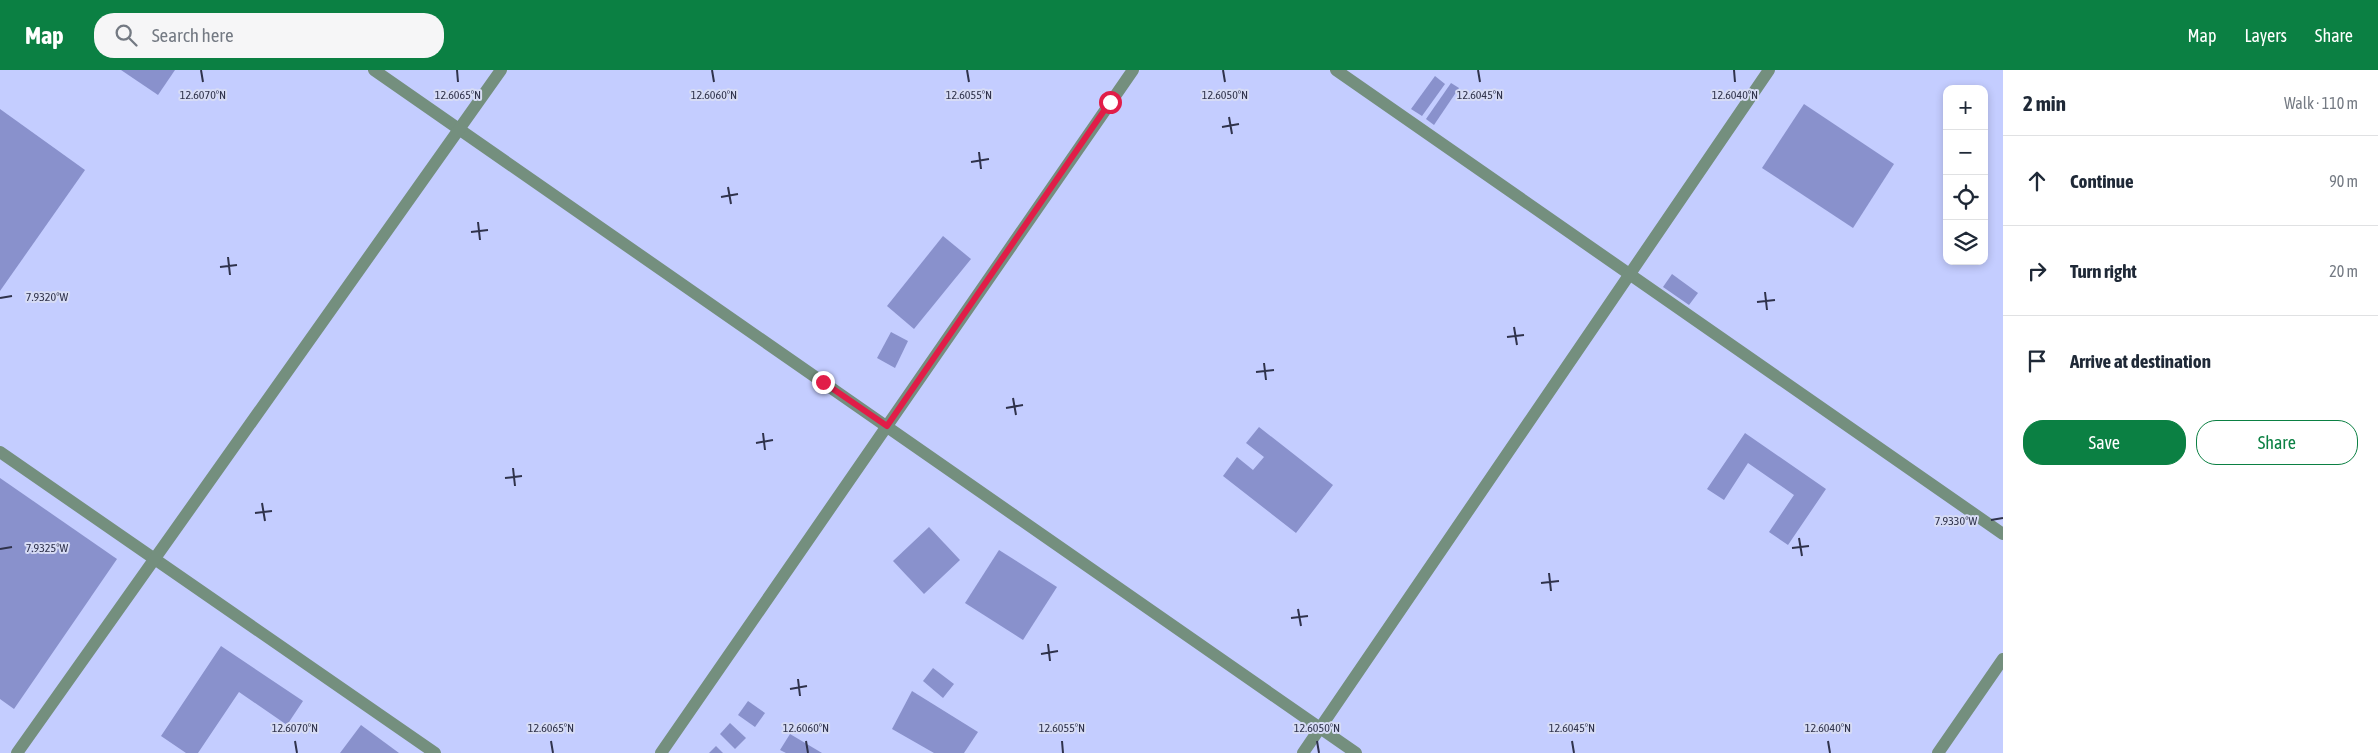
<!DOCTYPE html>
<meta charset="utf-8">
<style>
body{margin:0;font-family:"Asap Condensed",sans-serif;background:#f6f6f7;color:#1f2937}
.controls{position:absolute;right:15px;top:15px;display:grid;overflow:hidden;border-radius:10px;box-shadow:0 2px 8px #0003}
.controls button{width:45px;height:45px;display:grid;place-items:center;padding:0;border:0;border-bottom:1px solid #e0e1e3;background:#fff;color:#1f2937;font:25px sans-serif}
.stop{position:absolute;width:15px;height:15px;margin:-11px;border:4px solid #e11d48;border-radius:50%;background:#fff}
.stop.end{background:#e11d48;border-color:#fff;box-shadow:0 1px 5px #0008}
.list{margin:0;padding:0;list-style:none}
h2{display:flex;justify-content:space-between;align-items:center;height:65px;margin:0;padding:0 20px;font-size:21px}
h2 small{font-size:16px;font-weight:400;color:#747a83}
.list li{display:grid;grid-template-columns:32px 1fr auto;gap:15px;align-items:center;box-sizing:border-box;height:90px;padding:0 20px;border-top:1px solid #e0e1e3}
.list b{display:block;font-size:19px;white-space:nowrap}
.list em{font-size:16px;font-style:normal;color:#747a83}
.actions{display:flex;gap:10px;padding:15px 20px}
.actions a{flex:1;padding:11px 0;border:1px solid #0b8043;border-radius:20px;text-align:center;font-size:18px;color:#0b8043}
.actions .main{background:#0b8043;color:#fff}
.icon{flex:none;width:28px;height:28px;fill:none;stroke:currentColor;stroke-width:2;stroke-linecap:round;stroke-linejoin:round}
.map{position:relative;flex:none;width:2003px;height:683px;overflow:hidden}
header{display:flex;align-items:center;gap:30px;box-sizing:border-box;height:70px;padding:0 25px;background:#0b8043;color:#fff}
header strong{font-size:24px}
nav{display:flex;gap:28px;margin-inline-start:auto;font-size:18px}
.search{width:350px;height:45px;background:#f6f6f7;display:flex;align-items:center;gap:12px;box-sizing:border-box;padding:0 18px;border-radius:20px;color:#747a83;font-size:19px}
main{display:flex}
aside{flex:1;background:#fff}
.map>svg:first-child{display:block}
.building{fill:#8991cc}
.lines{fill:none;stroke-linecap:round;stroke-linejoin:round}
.minor{stroke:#748f7e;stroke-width:12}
.route{stroke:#e11d48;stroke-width:6}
.ticks{fill:none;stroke:#2f324b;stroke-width:2}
.ticks-label{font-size:12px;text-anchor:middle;fill:#2f324b;stroke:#d7dcf5;stroke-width:4;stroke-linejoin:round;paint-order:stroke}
</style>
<header>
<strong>Map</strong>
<div class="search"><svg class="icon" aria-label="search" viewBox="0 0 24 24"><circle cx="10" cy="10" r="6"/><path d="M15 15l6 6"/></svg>Search here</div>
<nav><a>Map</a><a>Layers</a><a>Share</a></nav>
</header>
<main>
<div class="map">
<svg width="2003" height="683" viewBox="0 0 2003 683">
<rect width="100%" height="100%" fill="#c4cdff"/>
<!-- building -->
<g class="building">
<path d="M121,0h54l-17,25z"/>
<path d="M1435,6l10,8 -23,32 -11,-7z"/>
<path d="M1451,13l8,5 -25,37 -8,-6z"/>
<path d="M1804,34l90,60 -41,64 -91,-60z"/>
<path d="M0,39l85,61 -85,121z"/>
<path d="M943,166l28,23 -57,70 -27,-23z"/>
<path d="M1672,204l26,19 -9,12 -26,-18z"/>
<path d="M891,262l17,9 -13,27 -18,-10z"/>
<path d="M1259,357l74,58 -37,48 -73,-57 14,-19 16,13 11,-13 -18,-14z"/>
<path d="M1745,363l81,56 -38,56 -19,-13 25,-37 -46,-32 -24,37 -17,-11z"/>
<path d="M0,408l117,81 -103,150 -14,-10z"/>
<path d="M929,457l31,33 -36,34 -31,-33z"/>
<path d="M999,480l58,37 -34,53 -58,-37z"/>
<path d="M221,576l82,55 -16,24 -48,-33 -41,61h-12l-25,-17z"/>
<path d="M933,598l21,16 -11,14 -20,-17z"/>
<path d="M912,621l66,41 -14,21h-30l-42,-24z"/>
<path d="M748,631l17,12 -10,14 -17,-12z"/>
<path d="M730,653l16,15 -11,11 -15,-15z"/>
<path d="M361,655l38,28h-59z"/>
<path d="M790,664l32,19h-36l-6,-3z"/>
<path d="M716,676l7,7h-14z"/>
</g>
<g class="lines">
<!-- minor -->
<g class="minor">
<path d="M374,0l982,683"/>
<path d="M1336,0l667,464"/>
<path d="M0,382l435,301"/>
<path d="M17,683l484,-683"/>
<path d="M661,683l472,-683"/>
<path d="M1303,683l466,-683"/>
<path d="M1938,683l65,-94"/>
</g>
</g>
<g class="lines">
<!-- route -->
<path class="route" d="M823,312l64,44 223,-324"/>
</g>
<!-- ticks -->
<path class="ticks" d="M201,0l2,12M457,0l1,12M712,0l2,12M967,0l2,12M1223,0l2,12M1478,0l2,12M1734,0l1,12M1229,47l3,17M1222,57l17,-3M979,82l2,17M971,92l18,-3M728,117l3,17M721,127l17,-3M478,152l2,18M471,162l17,-2M228,187l2,18M220,197l17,-2M1765,222l2,18M0,228l12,-2M1757,232l18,-2M1514,257l3,18M1507,267l17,-2M1264,293l2,17M1256,302l18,-2M1013,328l3,17M1006,338l17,-3M763,363l2,17M756,373l17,-3M513,398l2,18M505,408l17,-2M262,433l3,18M255,443l17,-2M1991,450l12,-2M1799,468l3,18M1792,478l17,-2M0,479l12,-2M1549,503l2,18M1541,513l18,-2M1298,539l3,17M1291,548l17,-2M1048,574l2,17M1041,584l17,-3M798,609l2,17M790,619l17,-3M295,671l2,12M551,671l2,12M806,671l2,12M1062,671l1,12M1317,671l2,12M1572,671l2,12M1828,671l2,12"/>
<g class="ticks-label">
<text x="203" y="29">12.6070°N</text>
<text x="458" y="29">12.6065°N</text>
<text x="714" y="29">12.6060°N</text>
<text x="969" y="29">12.6055°N</text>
<text x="1225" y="29">12.6050°N</text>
<text x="1480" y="29">12.6045°N</text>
<text x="1735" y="29">12.6040°N</text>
<text x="47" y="231">7.9320°W</text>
<text x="1956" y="455">7.9330°W</text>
<text x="47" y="482">7.9325°W</text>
<text x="295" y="662">12.6070°N</text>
<text x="551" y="662">12.6065°N</text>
<text x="806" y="662">12.6060°N</text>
<text x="1062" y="662">12.6055°N</text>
<text x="1317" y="662">12.6050°N</text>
<text x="1572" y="662">12.6045°N</text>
<text x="1828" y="662">12.6040°N</text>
</g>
</svg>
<div class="controls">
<button>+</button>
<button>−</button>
<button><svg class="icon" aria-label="locate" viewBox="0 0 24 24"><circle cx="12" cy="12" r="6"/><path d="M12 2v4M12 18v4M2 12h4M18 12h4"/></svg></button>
<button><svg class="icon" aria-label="layers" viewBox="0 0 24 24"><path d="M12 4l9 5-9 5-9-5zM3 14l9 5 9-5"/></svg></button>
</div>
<div class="stop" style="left:1110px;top:32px"></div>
<div class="stop end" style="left:823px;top:312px"></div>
</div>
<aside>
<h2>2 min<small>Walk · 110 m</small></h2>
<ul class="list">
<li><svg class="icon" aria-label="ahead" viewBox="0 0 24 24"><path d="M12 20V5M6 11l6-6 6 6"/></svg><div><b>Continue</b></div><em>90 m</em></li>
<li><svg class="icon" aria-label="right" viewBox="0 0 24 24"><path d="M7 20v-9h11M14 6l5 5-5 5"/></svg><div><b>Turn right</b></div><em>20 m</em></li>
<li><svg class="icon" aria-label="arrive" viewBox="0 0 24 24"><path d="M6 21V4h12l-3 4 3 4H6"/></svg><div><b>Arrive at destination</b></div></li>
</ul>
<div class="actions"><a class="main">Save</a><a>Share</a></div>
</aside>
</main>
